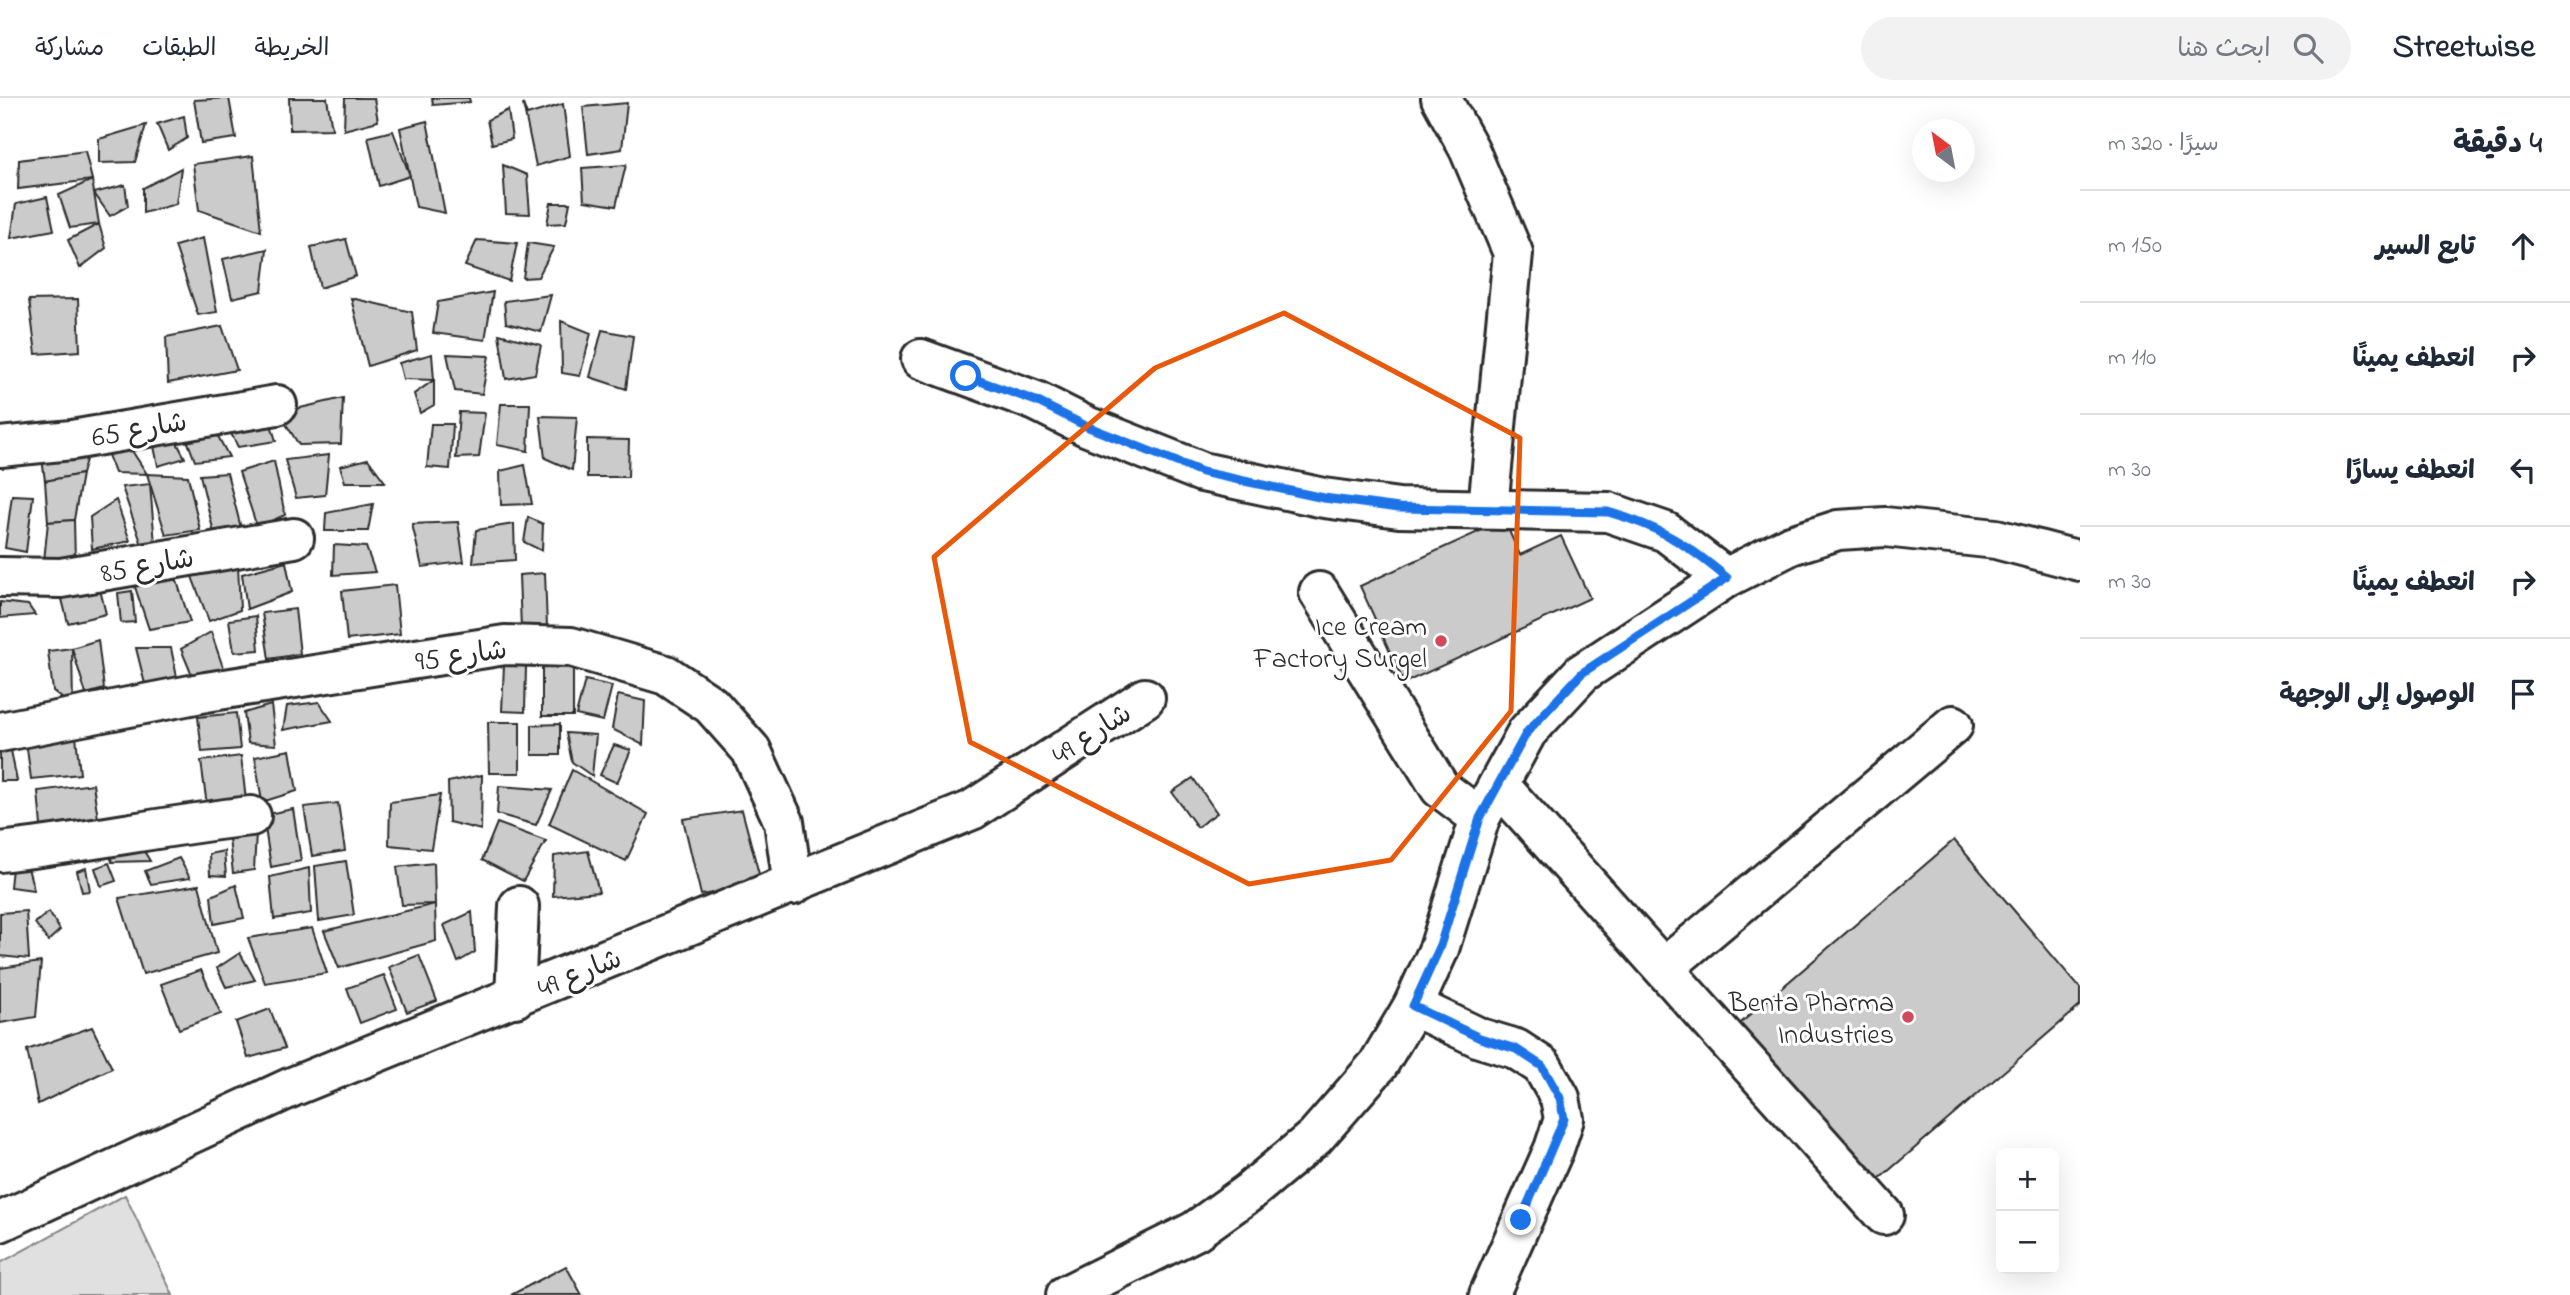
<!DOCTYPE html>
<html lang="ar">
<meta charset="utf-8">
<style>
body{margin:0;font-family:"Indie Flower","Playpen Sans Arabic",sans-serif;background:#f2f2f3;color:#1f2937;direction:rtl}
.controls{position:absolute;right:21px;bottom:21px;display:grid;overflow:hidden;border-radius:10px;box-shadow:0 7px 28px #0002}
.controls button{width:63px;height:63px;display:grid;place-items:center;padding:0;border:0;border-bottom:2px solid #e0e1e3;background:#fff;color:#1f2937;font:35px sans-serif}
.compass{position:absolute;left:1912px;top:21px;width:63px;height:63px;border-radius:50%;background:#fff;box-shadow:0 7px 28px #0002;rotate:328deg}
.stop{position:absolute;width:21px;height:21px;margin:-16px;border:5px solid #1a73e8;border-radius:50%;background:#fff}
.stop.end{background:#1a73e8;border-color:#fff;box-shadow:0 2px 7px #0008}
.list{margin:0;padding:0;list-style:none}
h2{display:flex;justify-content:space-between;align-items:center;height:91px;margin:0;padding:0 28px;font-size:30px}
h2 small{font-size:23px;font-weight:400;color:#747a83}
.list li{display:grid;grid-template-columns:46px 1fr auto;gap:21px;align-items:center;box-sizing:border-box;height:112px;padding:0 28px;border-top:2px solid #e0e1e3}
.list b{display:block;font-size:26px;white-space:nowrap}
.list em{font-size:23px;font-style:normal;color:#747a83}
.icon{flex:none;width:38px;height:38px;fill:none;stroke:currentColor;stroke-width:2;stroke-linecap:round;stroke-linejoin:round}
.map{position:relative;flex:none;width:2080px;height:1197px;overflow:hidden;direction:ltr}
header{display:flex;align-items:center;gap:42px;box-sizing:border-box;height:98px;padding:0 35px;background:#fff;border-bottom:2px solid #e0e1e3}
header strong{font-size:33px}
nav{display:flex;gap:38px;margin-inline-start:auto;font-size:24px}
.search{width:490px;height:63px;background:#f2f2f3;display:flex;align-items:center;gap:18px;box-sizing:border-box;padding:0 24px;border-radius:38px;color:#747a83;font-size:26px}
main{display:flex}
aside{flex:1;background:#fff}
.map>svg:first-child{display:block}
.green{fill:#e0e0e0;stroke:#868686;stroke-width:2}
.building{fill:#cbcbcb;stroke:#2b2b2b;stroke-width:2}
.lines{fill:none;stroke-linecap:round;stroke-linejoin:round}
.minor-casing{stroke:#2b2b2b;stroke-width:44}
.minor{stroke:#fff;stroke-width:38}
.route{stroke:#1a73e8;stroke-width:9}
.marked{fill:none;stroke:#e8590c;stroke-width:5;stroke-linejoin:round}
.poi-dot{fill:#d1495b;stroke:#fff;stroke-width:2.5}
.labels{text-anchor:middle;stroke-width:6;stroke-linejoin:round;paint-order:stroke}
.street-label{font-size:28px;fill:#2b2b2b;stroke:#fff}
.poi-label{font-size:28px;fill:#2b2b2b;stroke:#fff;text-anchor:end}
</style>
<header>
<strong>Streetwise</strong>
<div class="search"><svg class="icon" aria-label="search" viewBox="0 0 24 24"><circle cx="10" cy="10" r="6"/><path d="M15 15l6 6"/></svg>ابحث هنا</div>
<nav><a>الخريطة</a><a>الطبقات</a><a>مشاركة</a></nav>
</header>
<main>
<aside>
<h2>4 دقيقة<small>سيرًا · 320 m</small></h2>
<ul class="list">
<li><svg class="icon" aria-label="ahead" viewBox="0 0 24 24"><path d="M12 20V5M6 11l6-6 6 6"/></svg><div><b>تابع السير</b></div><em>150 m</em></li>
<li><svg class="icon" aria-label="right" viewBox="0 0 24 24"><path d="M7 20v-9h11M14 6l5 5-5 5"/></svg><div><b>انعطف يمينًا</b></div><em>110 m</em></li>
<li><svg class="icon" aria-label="left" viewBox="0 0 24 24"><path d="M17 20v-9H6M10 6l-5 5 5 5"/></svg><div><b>انعطف يسارًا</b></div><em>30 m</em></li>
<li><svg class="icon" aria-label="right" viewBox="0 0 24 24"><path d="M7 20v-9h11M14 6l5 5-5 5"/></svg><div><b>انعطف يمينًا</b></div><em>30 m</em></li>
<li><svg class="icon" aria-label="arrive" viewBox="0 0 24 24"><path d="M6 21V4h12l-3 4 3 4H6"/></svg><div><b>الوصول إلى الوجهة</b></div></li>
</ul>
</aside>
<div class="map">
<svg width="2080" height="1197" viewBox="0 0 2080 1197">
<rect width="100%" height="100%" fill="#fff"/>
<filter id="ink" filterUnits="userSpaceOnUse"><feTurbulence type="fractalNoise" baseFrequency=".0143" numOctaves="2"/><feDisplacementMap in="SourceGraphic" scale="14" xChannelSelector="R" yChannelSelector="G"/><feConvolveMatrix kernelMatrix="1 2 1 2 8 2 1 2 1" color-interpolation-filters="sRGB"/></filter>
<g filter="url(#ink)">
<!-- green -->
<path class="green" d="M125,1097l48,100h-173v-32z"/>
<!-- building -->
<g class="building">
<path d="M229,0l7,40 -35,5 -7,-43z"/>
<path d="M289,0h38l5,31 -42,1z"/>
<path d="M345,0h29l4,23 -34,9z"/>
<path d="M432,0h37l1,4 -37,3z"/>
<path d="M627,5l-5,46 -34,5 -5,-47z"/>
<path d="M523,6l4,11 36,-11 7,52 -34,10z"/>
<path d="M508,12l4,29 -20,5 -5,-24z"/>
<path d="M184,18l3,22 -19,12 -11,-26z"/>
<path d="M427,23l18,92 -29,-6 -16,-79z"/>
<path d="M146,27l-11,37 -36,1v-24z"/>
<path d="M393,33l17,45 -31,10 -11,-49z"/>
<path d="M85,53l7,29 -74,9 1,-29z"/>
<path d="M253,58l8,75 -62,-21 -6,-46z"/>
<path d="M503,67l24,10 3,39 -24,-1z"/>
<path d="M626,67l-10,41 -32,-5 -2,-33z"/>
<path d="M181,70l-5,36 -33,9v-25z"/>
<path d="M92,82l7,44 -29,4 -11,-33z"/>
<path d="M125,87l3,21 -18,10 -16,-23z"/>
<path d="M47,99l7,33 -43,8 5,-34z"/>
<path d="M551,105h19l-4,20 -19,1z"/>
<path d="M99,126l7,24 -26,20 -12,-28z"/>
<path d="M203,140l14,74 -19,3 -23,-69z"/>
<path d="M346,141l10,37 -36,12 -9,-41z"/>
<path d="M477,142l40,3 -8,38 -44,-15z"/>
<path d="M528,145l26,4 -16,30 -15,1z"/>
<path d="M267,151l-5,42 -30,7 -9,-39z"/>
<path d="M493,194l-8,48 -52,-7 5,-31z"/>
<path d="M551,197l-10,37 -35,-9 -2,-22z"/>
<path d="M351,200l61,14 5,38 -49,16z"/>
<path d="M78,201l2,52 -44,3 -7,-54z"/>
<path d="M561,223l30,12 -11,43 -18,-3z"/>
<path d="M222,228l15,44 -69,13 -2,-46z"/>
<path d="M602,232l31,6 -7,53 -36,-12z"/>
<path d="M499,236l42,11 -6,29 -29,5z"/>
<path d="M432,256l2,26 -31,-1 -4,-16z"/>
<path d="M447,256l42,2 -7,38 -27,-3z"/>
<path d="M434,282v25l-14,8 -6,-19z"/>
<path d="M343,300l-2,46 -42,1 -20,-32z"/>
<path d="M501,306h29l-2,47 -31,-6z"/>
<path d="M459,314l26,1 -6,44 -23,1z"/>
<path d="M540,318l37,1 -5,53 -27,-12z"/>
<path d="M269,320l7,23 -38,6 -11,-21z"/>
<path d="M431,326h22l-3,45 -23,-2z"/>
<path d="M212,327l17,32 -34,4 -9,-24z"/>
<path d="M172,335l13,25 -27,8 -5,-25z"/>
<path d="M587,341l42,1 -1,37h-41z"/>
<path d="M127,345l20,31 -32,-1 -7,-18z"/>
<path d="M329,357l-4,40 -29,3 -11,-38z"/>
<path d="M87,358l-5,18 -37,7 -3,-23z"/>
<path d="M368,361l17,23h-40l-5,-16z"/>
<path d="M274,363l11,54 -28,12 -18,-55z"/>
<path d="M525,367l7,39 -31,1 -1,-34z"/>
<path d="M227,375l14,55 -27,5 -14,-58z"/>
<path d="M82,376l-8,46 -26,2 -3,-41z"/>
<path d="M147,376l41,2 12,54 -34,5z"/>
<path d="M150,386l5,60 -13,1 -20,-58z"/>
<path d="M12,397l21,1 -7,56 -21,-4z"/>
<path d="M116,402l14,41 -38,8 -2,-32z"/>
<path d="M373,406l-5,27h-43l1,-18z"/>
<path d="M528,419l15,7 -1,27 -18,-9z"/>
<path d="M74,422l1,42 -31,-1 4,-39z"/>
<path d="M1504,422l16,35 41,-19 29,62 -186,85 -44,-97z"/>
<path d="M458,424l6,40 -42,5 -10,-43z"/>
<path d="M514,426l1,36 -42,3 3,-33z"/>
<path d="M334,447l32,2 9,25 -42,3z"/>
<path d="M286,464l6,30 -45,17 -5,-35z"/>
<path d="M238,467l2,45 -31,11 -18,-47z"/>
<path d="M545,475l2,54 -26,2 -2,-54z"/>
<path d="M97,479l9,37 -38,9 -9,-36z"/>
<path d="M176,480l14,44 -41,7 -15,-45z"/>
<path d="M395,487l5,49 -53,6 -5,-49z"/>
<path d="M132,493l3,31 -14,1 -3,-30z"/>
<path d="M0,504l28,3 7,10 -35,3z"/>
<path d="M295,511l5,45 -31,5 -7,-46z"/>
<path d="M256,518l3,34 -25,2 -5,-32z"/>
<path d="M211,534l16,47 -31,6 -15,-36z"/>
<path d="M98,542l6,49 -18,5 -14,-46z"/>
<path d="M72,550l1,59 -20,-16 -5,-40z"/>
<path d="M136,550h35l7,34 -33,2z"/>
<rect x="542" y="562" width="31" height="56"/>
<path d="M504,566l22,1 -1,47 -23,-1z"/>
<path d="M585,582l27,6 -9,35 -27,-6z"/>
<path d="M618,597l27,6 -2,44 -31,-16z"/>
<path d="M319,604l13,19 -49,9 4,-24z"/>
<path d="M271,607l5,40 -28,-2 -4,-30z"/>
<path d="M236,615l4,36 -38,3 -4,-35z"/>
<path d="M488,624h32v51h-31z"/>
<path d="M560,626v31h-28v-30z"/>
<path d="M566,635l30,2 -4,41 -20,-14z"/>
<path d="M76,638l4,38 -49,5 -5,-38z"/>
<path d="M10,647l7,36h-17v-33z"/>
<path d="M614,647l17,5 -14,33 -17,-8z"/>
<path d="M290,652l7,41 -35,11 -7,-45z"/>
<path d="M241,658l5,45 -39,5 -6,-45z"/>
<path d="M572,672l76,44 -22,47 -77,-37z"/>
<path d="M482,677l-1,55 -32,-8 -1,-40z"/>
<path d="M1193,680l24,35 -20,14 -25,-35z"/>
<path d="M93,686l6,41 -58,1 -3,-35z"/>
<path d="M499,688l53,4 -16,35 -39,-11z"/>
<path d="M440,697l-9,54 -42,-4 1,-43z"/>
<path d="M338,705l7,48 -33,5 -8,-49z"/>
<path d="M293,711l8,52 -30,6 -8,-52z"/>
<path d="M742,712l17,64 -31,17 -27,4 -18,-76z"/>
<path d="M497,725l49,18 -23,40 -41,-21z"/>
<path d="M133,735l17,28 -38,1 -6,-21z"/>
<path d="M256,735l-2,37 -21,3 -4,-34z"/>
<path d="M1954,742l126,148v18l-208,179 -136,-158z"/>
<path d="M224,753l2,25 -16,-1 -1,-21z"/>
<path d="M588,753l11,41 -46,4 1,-40z"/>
<path d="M179,760l11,20 -39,6 -6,-13z"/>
<path d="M346,763l8,54 -35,6 -4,-55z"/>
<path d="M109,765l7,18 -15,5 -6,-18z"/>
<path d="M434,765l1,41 -33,1 -5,-38z"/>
<path d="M12,770h16l6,22 -24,-3z"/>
<path d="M86,770l4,23 -8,1 -5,-21z"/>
<path d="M309,770l2,45 -37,6 -4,-42z"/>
<path d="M199,787l18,68 -74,21 -24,-76z"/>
<path d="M236,787l8,33 -30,6 -3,-28z"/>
<path d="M435,806l1,37 -97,27 -15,-37z"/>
<path d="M26,813l3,48 -29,-3v-43z"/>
<path d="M49,814l11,18 -12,11 -13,-18z"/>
<path d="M472,814l3,40 -17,10 -14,-37z"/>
<path d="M312,830l15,45 -62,10 -17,-45z"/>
<path d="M240,855l15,27 -29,7 -9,-19z"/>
<path d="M419,857l18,46 -30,11 -18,-45z"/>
<path d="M41,864l-5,55 -36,6v-55z"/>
<path d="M201,872l20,44 -42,15 -18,-45z"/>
<path d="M384,877l13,34 -37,14 -13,-35z"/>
<path d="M270,911l15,39 -37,10 -12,-36z"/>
<path d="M92,929l20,41 -74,36 -11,-54z"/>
<path d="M566,1168l16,29h-71z"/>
</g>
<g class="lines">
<defs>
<g id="minor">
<path d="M1441,0l28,51 44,104 -25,255"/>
<path d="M921,261l115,42 50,25 116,46 122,26 75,10 209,4 58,20 60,46"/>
<path d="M0,349l72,-7 205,-35"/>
<path d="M0,479l61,1 233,-40"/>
<path d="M1319,494l121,196 40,30"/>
<path d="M0,634l206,-40 299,-47 66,2 95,28 45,30 40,45 33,72 9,63"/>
<path d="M1499,687l385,430"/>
<path d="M0,754c84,-9 167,-27 251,-36"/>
<path d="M1665,869l288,-242"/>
<path d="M515,900l4,-92"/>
<path d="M1413,908l67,32 36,11 26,17 18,32 4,21 -10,30 -65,146"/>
<path d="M0,1124l292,-135 680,-277 173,-112"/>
<path d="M1066,1197l129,-64 53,-38 67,-56 63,-72 35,-59 26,-57 41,-131 47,-86 55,-59 144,-95 65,-33 47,-15 47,-3 111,12 84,22"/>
</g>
</defs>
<!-- minor casing -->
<use href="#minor" class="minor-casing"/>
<!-- minor -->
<use href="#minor" class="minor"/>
</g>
</g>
<g class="lines" filter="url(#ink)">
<!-- route -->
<path class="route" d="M966,278l70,25 50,25 116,46 122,26 75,10 209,4c50,14 79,32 119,66l-145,95 -55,59 -47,86 -41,131 -26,57 67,32 36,11 26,17 18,32 4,21 -43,101"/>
</g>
<!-- marked area -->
<path class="marked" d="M1284,215l236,125 -9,273 -120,149 -142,24 -279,-142 -36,-185 221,-189z"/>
<!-- markers -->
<g class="poi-dot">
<circle cx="1441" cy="543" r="7"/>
<circle cx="1908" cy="919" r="7"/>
</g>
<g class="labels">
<!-- street labels -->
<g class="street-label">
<text transform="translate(139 330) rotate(-10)" y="10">شارع 65</text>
<text transform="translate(147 466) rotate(-10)" y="10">شارع 85</text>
<text transform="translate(461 556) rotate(-8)" y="10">شارع 95</text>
<text transform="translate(1091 635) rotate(-33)" y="10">شارع 49</text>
<text transform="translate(579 874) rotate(-22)" y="10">شارع 49</text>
</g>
<!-- poi labels -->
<g class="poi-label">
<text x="1427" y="537">Ice Cream<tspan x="1427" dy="32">Factory Surgel</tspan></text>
<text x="1894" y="913">Benta Pharma<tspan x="1894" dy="32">Industries</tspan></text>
</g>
</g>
</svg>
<div class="controls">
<button>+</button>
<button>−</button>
</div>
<svg class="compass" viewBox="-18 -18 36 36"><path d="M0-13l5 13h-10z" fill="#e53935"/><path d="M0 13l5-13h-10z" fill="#747a83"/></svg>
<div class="stop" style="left:966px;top:278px"></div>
<div class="stop end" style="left:1521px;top:1122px"></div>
</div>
</main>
